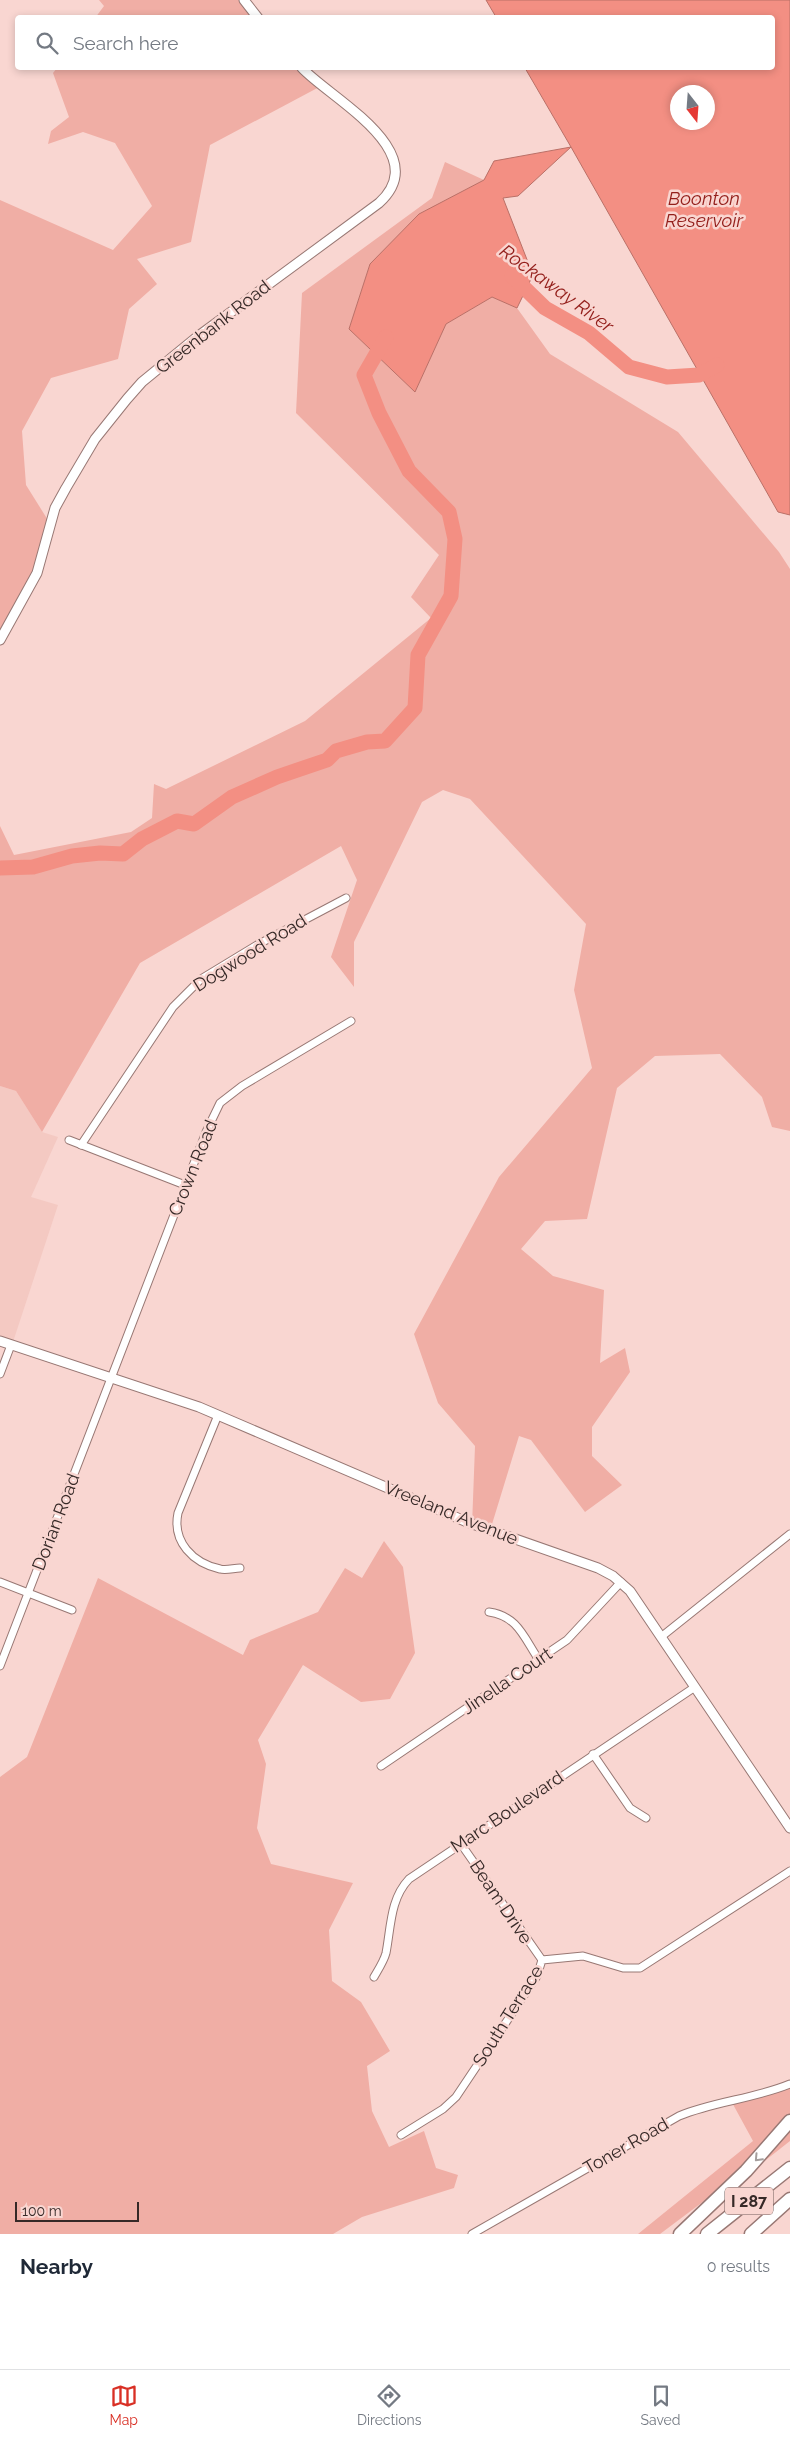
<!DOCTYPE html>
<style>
body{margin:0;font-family:Raleway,sans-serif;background:#f2f2f3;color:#1f2937}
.compass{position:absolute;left:670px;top:85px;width:45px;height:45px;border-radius:50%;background:#fff;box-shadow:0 2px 8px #0003;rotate:163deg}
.scale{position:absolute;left:15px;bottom:12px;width:124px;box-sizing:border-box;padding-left:5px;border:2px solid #362927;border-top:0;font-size:14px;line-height:18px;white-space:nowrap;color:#362927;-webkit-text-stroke:4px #f9d6d1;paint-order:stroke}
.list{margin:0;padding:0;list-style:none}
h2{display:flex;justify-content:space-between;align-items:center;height:65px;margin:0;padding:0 20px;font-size:21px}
h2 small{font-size:16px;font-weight:400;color:#747a83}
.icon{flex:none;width:28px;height:28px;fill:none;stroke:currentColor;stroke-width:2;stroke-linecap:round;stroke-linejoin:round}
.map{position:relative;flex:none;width:790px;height:2234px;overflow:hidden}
.search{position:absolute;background:#fff;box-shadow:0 2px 8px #0003;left:15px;right:15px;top:15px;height:55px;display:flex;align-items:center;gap:12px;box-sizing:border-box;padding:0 18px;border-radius:5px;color:#747a83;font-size:19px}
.sheet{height:135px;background:#fff}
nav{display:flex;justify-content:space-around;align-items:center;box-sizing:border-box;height:70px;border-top:1px solid #e0e1e3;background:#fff;font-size:14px;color:#747a83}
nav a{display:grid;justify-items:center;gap:2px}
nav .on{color:#d93025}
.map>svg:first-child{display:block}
.built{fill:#f4c9c2}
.green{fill:#f0aea5}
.water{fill:#f38f83;stroke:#ba7067;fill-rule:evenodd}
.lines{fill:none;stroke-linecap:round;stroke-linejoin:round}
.river{stroke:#f38f83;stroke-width:15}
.minor-casing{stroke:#987874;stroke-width:9}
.tertiary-casing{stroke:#987874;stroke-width:11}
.motorway-casing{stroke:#987874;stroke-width:15}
.minor{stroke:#fff;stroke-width:7}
.tertiary{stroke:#fff;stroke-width:9}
.motorway{stroke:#fff;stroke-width:12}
.oneway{stroke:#a59f9e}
.labels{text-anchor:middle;stroke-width:5;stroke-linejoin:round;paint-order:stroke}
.shield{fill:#f9d6d1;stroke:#705d5a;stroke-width:1}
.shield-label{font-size:16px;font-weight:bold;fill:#362927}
.street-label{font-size:18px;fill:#362927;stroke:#f9d6d1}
.water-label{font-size:19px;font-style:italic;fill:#941f1b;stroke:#f9d6d1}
</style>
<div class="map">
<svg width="790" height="2234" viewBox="0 0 790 2234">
<rect width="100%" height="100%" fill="#f9d6d1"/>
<!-- built -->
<path class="built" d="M0,1086l16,5 26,41 16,5 -27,60 27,8 -45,137 -13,-5z"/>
<!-- green -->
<g class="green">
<path d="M99,0h148l16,17 -168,1 9,-12z"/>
<path d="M57,68h250l16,17 -113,60 -19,97 -54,17 20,25 -28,25 -11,50 -67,19 -29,53 4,54 25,40 -9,35 -42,83v-443l113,50 39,-44 -37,-63 -32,-11 -35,12 3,-13 18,-14 -16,-44z"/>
<path d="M445,162l39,18 -64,34 -50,50 -21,65 66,63 31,-68 46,-27 25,11 33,46 128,78 101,120 11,17v562l-18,-4 -10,-30 -42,-43 -65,2 -38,32 -30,131 -42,2 -24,28 32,27 51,14 -4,73 25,-15 5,24 -38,55v29l30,29 -37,27 -54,-72 -12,-4 -30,98 -17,-8 3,-80 -37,-43 -24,-69 85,-157 93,-109 -18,-78 12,-66 -116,-125 -27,-9 -21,12 -68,140v45l-23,-30 26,-77 -16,-34 -201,117 -98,169 -26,-41 -16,-5v-260l14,29 117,-23 21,-14 2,-34 12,5 139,-68 126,-103 -20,-21 28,-42 -143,-142 6,-120 130,-95z"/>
<path d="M384,1541l19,26 12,86 -25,46 -29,3 -58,-37 -45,75 8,24 -9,64 14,36 82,19 -24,47 3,51 29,21 29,49 -23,15 5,45 17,36 35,-16 12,37 22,7 -4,13 -92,29 -29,17h-333v-457l27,-20 71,-179 145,77 7,-15 68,-28 27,-44 17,10z"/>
<path d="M790,2083v58l-75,59 -3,-5 -52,39h-22l115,-93 -24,-44z"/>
</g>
<!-- water -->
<path class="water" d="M486,0h304v515l-12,-3 -207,-365 -53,49 -15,2 30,77 -16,33 -25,-11 -46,27 -31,68 -66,-63 21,-65 49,-50 65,-34 10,-19 77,-14 -46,-79h247v-50l-276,-1zM678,92h30v30h-30z"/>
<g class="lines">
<!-- river -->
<g class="river">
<path d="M512,276l33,32 44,25 40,34 38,10 32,-2 18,-10"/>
<path d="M0,868l33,-1 39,-11 28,-3 23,1 19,-15 35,-18 17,3 38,-27 45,-20 50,-17 9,-9 31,-9 18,-1 30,-33 3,-53 33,-59 4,-57 -6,-27 -40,-41 -30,-58 -15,-38 22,-38"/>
</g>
<defs>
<g id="minor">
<path d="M69,1140l116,45"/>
<path d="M81,1145l92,-138 28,-28 56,-34 89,-47"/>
<path d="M0,1374l11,-29"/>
<path d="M218,1415l-40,98c-6,29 15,50 42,56 6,2 14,-1 20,-1"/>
<path d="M0,1582l72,28"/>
<path d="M489,1612c29,4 35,26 50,48"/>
<path d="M661,1637l129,-103"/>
<path d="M0,1666l206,-534 14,-29 22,-17 109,-65"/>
<path d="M593,1754l37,54 16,10"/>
<path d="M381,1766l186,-126 54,-58"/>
<path d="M461,1844l81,116"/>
<path d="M374,1977c4,-7 10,-16 12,-24 5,-26 4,-54 23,-74l286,-192"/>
<path d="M401,2135l42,-26 13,-12 81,-121 5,-16 41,-4 40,12h17l150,-97"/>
<path d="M472,2234l207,-118c36,-15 75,-17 111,-32"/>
</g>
<g id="tertiary">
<path d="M244,0l14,18"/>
<path d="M0,640l37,-67 18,-65 11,-20 29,-49 32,-40 15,-17 55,-45 182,-134c56,-51 -48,-104 -77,-135"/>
<path d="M0,1341l199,66 268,115 131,46 15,8 17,15 160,237"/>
</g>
<g id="motorway">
<path d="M680,2234l66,-63 44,-50"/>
<path d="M707,2234l83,-66"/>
<path d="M751,2234l39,-35"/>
</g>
</defs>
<!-- minor casing -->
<use href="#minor" class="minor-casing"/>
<!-- tertiary casing -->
<use href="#tertiary" class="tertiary-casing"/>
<!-- motorway casing -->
<use href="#motorway" class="motorway-casing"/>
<!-- minor -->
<use href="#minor" class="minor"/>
<!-- tertiary -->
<use href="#tertiary" class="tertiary"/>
<!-- motorway -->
<use href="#motorway" class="motorway"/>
</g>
<!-- one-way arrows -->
<defs><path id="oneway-chevron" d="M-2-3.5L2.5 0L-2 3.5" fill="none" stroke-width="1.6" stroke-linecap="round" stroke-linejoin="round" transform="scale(1.25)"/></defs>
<use class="oneway" href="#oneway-chevron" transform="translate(758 2158) rotate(133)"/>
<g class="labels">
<!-- shield labels -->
<rect class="shield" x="725" y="2187.5" width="48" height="27" rx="4"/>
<g class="shield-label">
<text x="749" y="2207">I 287</text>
</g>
<!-- street labels -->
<g class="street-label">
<text transform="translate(213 327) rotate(-38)" y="6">Greenbank Road</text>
<text transform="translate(250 953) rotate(-32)" y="6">Dogwood Road</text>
<text transform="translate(193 1168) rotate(-68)" y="6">Crown Road</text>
<text transform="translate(451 1513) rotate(22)" y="6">Vreeland Avenue</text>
<text transform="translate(56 1522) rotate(-69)" y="6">Dorian Road</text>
<text transform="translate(507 1681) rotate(-34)" y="6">Jinella Court</text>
<text transform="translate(507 1812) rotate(-34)" y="6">Marc Boulevard</text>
<text transform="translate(501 1902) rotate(56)" y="6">Beam Drive</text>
<text transform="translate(508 2016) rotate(-58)" y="6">South Terrace</text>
<text transform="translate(626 2146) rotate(-30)" y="6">Toner Road</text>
</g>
<!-- water labels -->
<g class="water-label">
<text x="704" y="205">Boonton<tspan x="704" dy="22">Reservoir</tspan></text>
<text transform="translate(557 288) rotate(36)" y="7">Rockaway River</text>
</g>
</g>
</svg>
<svg class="compass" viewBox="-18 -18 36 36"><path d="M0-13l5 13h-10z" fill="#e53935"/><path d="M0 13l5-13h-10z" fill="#747a83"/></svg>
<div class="scale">100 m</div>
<div class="search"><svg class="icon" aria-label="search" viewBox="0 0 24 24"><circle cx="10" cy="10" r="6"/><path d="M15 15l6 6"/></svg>Search here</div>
</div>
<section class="sheet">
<h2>Nearby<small>0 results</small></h2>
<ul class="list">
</ul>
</section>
<nav>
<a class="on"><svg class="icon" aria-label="map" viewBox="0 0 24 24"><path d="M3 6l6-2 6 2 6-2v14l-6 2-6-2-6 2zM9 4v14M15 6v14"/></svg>Map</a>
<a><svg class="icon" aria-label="directions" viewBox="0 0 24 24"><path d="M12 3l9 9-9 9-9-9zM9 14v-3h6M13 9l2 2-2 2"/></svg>Directions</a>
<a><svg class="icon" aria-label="saved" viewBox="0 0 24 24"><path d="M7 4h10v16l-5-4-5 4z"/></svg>Saved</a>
</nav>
